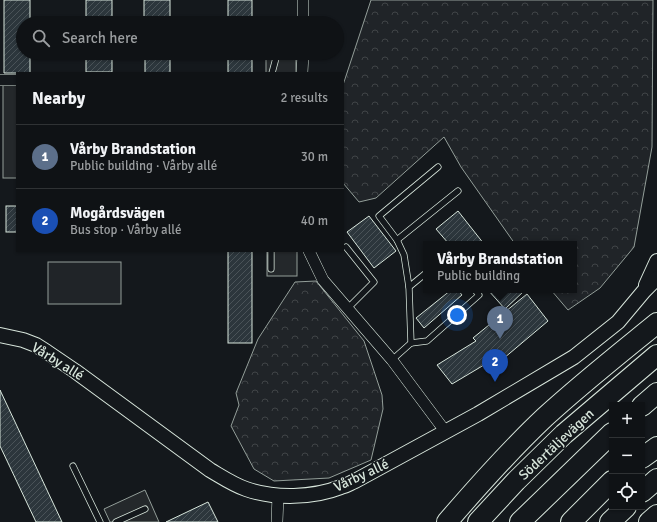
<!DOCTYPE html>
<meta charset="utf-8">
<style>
body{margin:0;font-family:Signika,sans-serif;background:#1d2022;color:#f1f3f6}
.controls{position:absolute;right:12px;bottom:12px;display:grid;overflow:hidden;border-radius:0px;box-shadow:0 1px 3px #0004}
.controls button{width:36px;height:36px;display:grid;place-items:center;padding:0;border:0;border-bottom:1px solid #2f3234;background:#0f1215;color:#f1f3f6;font:20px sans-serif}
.you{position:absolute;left:457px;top:315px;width:14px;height:14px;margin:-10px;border:3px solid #fff;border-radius:50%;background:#1a73e8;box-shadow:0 0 0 6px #1a73e833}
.badge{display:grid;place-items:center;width:26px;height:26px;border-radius:50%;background:#ffb74d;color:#fff;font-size:13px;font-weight:700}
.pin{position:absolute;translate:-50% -33px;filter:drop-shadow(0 1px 2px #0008)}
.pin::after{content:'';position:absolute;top:21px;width:14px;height:12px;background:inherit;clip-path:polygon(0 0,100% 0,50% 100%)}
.popup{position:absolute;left:423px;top:241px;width:154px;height:52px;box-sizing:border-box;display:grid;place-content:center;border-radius:0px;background:#0f1215;filter:drop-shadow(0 1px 3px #0005);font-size:13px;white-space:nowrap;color:#9b9ea0}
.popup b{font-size:15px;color:#f1f3f6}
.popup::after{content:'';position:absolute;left:50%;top:100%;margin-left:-8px;border:8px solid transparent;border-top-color:#0f1215}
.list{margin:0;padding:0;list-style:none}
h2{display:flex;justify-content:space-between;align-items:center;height:52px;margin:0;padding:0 16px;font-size:17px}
h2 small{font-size:13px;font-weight:400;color:#9b9ea0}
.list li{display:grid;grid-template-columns:26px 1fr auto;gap:12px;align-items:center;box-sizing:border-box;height:64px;padding:0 16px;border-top:1px solid #2f3234}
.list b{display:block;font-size:15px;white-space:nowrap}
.list p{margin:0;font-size:13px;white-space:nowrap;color:#9b9ea0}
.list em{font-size:13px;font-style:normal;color:#9b9ea0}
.icon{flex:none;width:22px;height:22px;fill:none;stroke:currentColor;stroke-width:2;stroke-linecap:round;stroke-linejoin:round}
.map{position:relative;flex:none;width:657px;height:522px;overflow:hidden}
.search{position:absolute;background:#0f1215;box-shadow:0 1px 3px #0004;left:16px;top:16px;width:328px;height:44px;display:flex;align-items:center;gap:10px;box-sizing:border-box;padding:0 14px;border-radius:22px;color:#9b9ea0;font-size:15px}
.panel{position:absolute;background:#0f1215;box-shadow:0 1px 3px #0004;left:16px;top:72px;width:328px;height:180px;border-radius:0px}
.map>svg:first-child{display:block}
.grass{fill:#202428;stroke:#939e99}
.forest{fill:url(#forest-crowns);stroke:#939e99}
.parking{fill:#24282b;stroke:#939e99}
.building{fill:url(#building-hatch);stroke:#d8e6dc}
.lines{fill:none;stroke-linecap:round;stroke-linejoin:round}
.service-casing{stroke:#d8e6dc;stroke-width:7}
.minor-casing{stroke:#d8e6dc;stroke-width:12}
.tertiary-casing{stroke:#d8e6dc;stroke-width:16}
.motorway-casing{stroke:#d8e6dc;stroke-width:22}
.service{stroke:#14181c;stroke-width:5.5}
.minor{stroke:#14181c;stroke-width:11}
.tertiary{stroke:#14181c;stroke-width:14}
.motorway{stroke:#14181c;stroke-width:20}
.labels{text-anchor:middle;stroke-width:3;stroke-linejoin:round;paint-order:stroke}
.street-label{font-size:14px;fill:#d8e6dc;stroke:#14181c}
</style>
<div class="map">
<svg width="657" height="522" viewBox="0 0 657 522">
<defs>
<pattern id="forest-crowns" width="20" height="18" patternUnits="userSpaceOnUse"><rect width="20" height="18" fill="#202428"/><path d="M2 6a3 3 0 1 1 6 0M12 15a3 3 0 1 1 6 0" fill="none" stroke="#404447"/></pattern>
<pattern id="building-hatch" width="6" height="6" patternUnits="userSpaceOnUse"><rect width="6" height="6" fill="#2c363c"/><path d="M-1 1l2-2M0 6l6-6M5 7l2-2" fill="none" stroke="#4a5358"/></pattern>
</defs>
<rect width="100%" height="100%" fill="#14181c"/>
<!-- grass -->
<rect class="grass" x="48" y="262" width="73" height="42"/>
<!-- forest -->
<g class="forest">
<path d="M371,0h282l-1,147 -18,100 -34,41 -32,22 -17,-20h23v-46h-59l-54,-77 -17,-30 -68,61 -17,4 -16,-19v-98z"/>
<path d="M316,281l48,60 18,54 1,14 -12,51 -42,18 -55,3 -20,-12 -23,-43 8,-21 -3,-12 22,-54 37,-57z"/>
</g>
<!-- parking -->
<g class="parking">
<rect x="266" y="53" width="30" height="20"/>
<rect x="3" y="85" width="14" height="93"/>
<rect x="267" y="251" width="30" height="25"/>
<path d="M145,490l14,32h-49l-6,-13z"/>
</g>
<!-- building -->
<g class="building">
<path d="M4,0h26v23h-7v30h7v20h-26z"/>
<rect x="86" y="0" width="26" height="23"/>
<rect x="144" y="0" width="26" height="23"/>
<rect x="228" y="0" width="24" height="23"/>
<rect x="86" y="53" width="26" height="19"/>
<rect x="145" y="53" width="25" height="20"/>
<rect x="228" y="53" width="24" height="20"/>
<rect x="6" y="206" width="11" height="26"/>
<path d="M458,211l26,33h-35l-13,-15z"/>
<path d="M369,216l27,35 -22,17 -27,-36z"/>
<rect x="228" y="251" width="24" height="92"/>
<path d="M451,290h7l4,5 -38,33 -8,-10z"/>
<path d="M488,290h35l1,1 -19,18z"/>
<path d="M527,294l21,27 -51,43 -3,-5 -42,25 -15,-19 39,-24 -3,-3z"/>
<path d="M0,390l62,132h-26l-36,-76z"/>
<path d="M208,502l10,20h-52z"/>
</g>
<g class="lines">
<defs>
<g id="service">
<path d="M272,73l4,-15v-5"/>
<path d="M397,240l61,-49"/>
<path d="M346,247l28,35 -26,26"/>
<path d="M271,251v18"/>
<path d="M409,287l-5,-32 -7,-15 -18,-24 59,-49"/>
<path d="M411,343l-2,-56 17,-14"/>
<path d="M392,360l19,-17 16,-2 52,-46 -4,-5"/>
<path d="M73,466l27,56"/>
<path d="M116,522l29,-13"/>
</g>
<g id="minor">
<path d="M303,0v23"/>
<path d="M302,73l1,-20"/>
<path d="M0,80h17"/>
<path d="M309,251l14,29 69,80 53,71"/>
<path d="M277,522l1,-27"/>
</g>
<g id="tertiary">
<path d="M646,285l11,-24"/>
<path d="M0,335l23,5 13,5 11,7 28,19 135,99c12,7 24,15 36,19 29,10 67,9 95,-2 5,-1 9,-4 14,-6l123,-67 96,-57 44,-35 26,-31 13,-13"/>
</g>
<g id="motorway">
<path d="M642,406l15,-13"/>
<path d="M642,458l15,-11"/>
<path d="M642,492l15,-13"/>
<path d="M447,522c31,-36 63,-72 98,-105 36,-33 74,-63 112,-94"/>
<path d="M478,522l38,-41 48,-47 93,-79"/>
<path d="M520,522l92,-89"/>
<path d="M571,522l41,-41"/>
<path d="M610,522l16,-15"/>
<path d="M649,522l8,-7"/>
</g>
</defs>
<!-- service casing -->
<use href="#service" class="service-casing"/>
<!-- minor casing -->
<use href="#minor" class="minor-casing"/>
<!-- tertiary casing -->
<use href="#tertiary" class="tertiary-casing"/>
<!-- motorway casing -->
<use href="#motorway" class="motorway-casing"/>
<!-- service -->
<use href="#service" class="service"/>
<!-- minor -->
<use href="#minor" class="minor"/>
<!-- tertiary -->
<use href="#tertiary" class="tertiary"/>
<!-- motorway -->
<use href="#motorway" class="motorway"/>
</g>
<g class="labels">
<!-- street labels -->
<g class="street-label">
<text transform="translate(58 361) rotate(32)" y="5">Vårby allé</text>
<text transform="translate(556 444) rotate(-43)" y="5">Södertäljevägen</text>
<text transform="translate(361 475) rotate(-25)" y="5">Vårby allé</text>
</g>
</g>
</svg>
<div class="controls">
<button>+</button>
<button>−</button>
<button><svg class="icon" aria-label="locate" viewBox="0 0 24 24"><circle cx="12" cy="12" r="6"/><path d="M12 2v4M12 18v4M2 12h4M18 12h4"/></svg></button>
</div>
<div class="you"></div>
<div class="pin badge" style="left:500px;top:339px;background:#5c6f8a">1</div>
<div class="popup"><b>Vårby Brandstation</b>Public building</div>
<div class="pin badge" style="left:495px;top:382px;background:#1a4fb4">2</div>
<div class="search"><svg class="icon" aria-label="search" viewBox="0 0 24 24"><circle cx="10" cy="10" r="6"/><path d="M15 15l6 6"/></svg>Search here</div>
<section class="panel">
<h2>Nearby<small>2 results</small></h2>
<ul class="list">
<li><span class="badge" style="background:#5c6f8a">1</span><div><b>Vårby Brandstation</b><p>Public building · Vårby allé</p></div><em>30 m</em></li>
<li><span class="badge" style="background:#1a4fb4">2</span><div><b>Mogårdsvägen</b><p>Bus stop · Vårby allé</p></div><em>40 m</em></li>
</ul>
</section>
</div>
